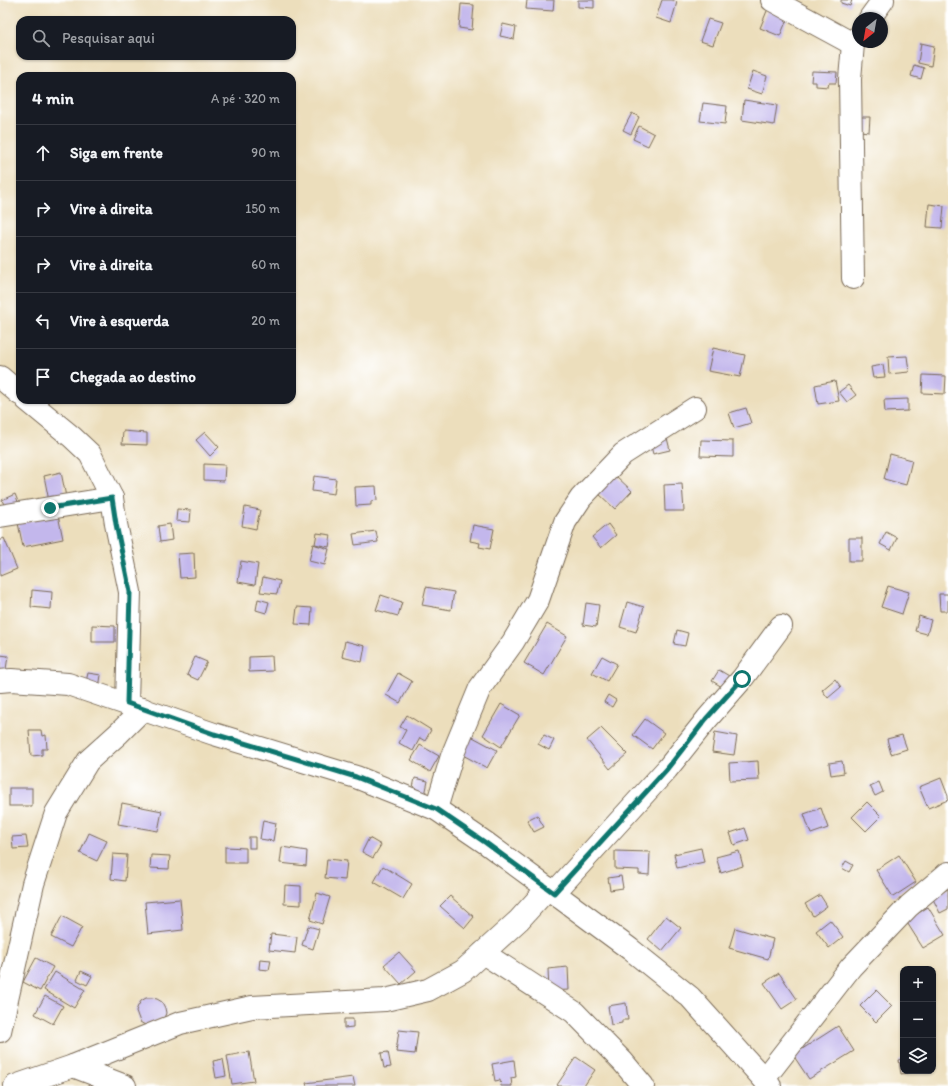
<!DOCTYPE html>
<html lang="pt">
<meta charset="utf-8">
<style>
body{margin:0;font-family:Itim,sans-serif;background:#242831;color:#f1f3f6}
.controls{position:absolute;right:12px;bottom:12px;display:grid;overflow:hidden;border-radius:8px;box-shadow:0 1px 3px #0004}
.controls button{width:36px;height:36px;display:grid;place-items:center;padding:0;border:0;border-bottom:1px solid #363941;background:#171b24;color:#f1f3f6;font:20px sans-serif}
.compass{position:absolute;left:852px;top:12px;width:36px;height:36px;border-radius:50%;background:#171b24;box-shadow:0 1px 3px #0004;rotate:211deg}
.stop{position:absolute;width:12px;height:12px;margin:-9px;border:3px solid #0f766e;border-radius:50%;background:#fff}
.stop.end{background:#0f766e;border-color:#fff;box-shadow:0 1px 4px #0008}
.list{margin:0;padding:0;list-style:none}
h2{display:flex;justify-content:space-between;align-items:center;height:52px;margin:0;padding:0 16px;font-size:17px}
h2 small{font-size:13px;font-weight:400;color:#9ea1a6}
.list li{display:grid;grid-template-columns:26px 1fr auto;gap:12px;align-items:center;box-sizing:border-box;height:56px;padding:0 16px;border-top:1px solid #363941}
.list b{display:block;font-size:15px;white-space:nowrap}
.list em{font-size:13px;font-style:normal;color:#9ea1a6}
.icon{flex:none;width:22px;height:22px;fill:none;stroke:currentColor;stroke-width:2;stroke-linecap:round;stroke-linejoin:round}
.map{position:relative;flex:none;width:948px;height:1086px;overflow:hidden}
.search{position:absolute;background:#171b24;box-shadow:0 1px 3px #0004;left:16px;top:16px;width:280px;height:44px;display:flex;align-items:center;gap:10px;box-sizing:border-box;padding:0 14px;border-radius:12px;color:#9ea1a6;font-size:15px}
.panel{position:absolute;background:#171b24;box-shadow:0 1px 3px #0004;left:16px;top:72px;width:280px;height:332px;border-radius:12px}
.map>svg:first-child{display:block}
.building{fill:#c3b7ec}
.lines{fill:none;stroke-linecap:round;stroke-linejoin:round}
.minor-casing{stroke:#796955;stroke-width:24}
.minor{stroke:#fff;stroke-width:22}
.route{stroke:#0f766e;stroke-width:5}
</style>
<div class="map">
<svg width="948" height="1086" viewBox="0 0 948 1086">
<rect width="100%" height="100%" fill="#fff"/>
<filter id="ink" filterUnits="userSpaceOnUse"><feTurbulence type="fractalNoise" baseFrequency=".025" numOctaves="2"/><feDisplacementMap in="SourceGraphic" scale="8" xChannelSelector="R" yChannelSelector="G"/><feConvolveMatrix kernelMatrix="1 2 1 2 8 2 1 2 1" color-interpolation-filters="sRGB"/></filter>
<filter id="wash" filterUnits="userSpaceOnUse"><feTurbulence type="fractalNoise" baseFrequency=".012" numOctaves="4" result="noise"/><feDisplacementMap in="SourceGraphic" scale="16" xChannelSelector="R" yChannelSelector="G"/><feGaussianBlur stdDeviation="0.9" result="paint"/><feColorMatrix in="noise" values="0 0 0 0 0 0 0 0 0 0 0 0 0 0 0 0 0 1.4 0 .05"/><feComposite in="paint" operator="in"/></filter>
<g filter="url(#wash)">
<rect width="100%" height="100%" fill="#ecdebc"/>
<g id="blocks">
<!-- building -->
<g class="building">
<path d="M527,0h27l-1,11 -27,-2z"/>
<path d="M578,0h16v8l-16,-1z"/>
<path d="M662,0h10l5,2 -6,21 -15,-5z"/>
<path d="M841,0h11l-2,6 -9,-3z"/>
<path d="M461,4l13,1 -2,25 -13,-2z"/>
<path d="M769,6l20,9 -9,21 -20,-8z"/>
<path d="M708,19l13,4 -8,22 -13,-4z"/>
<path d="M503,24l13,3 -2,12 -14,-3z"/>
<path d="M921,43l13,3 -3,20 -13,-3z"/>
<path d="M914,65l10,3 -3,11 -10,-3z"/>
<path d="M753,71l14,5 -5,18 -15,-5z"/>
<path d="M812,71l25,1 -1,11h-7l-1,4 -12,-1v-4h-5z"/>
<path d="M744,100l33,5 -3,20 -32,-5z"/>
<path d="M703,103l24,3 -2,18 -25,-3z"/>
<path d="M632,113l7,4 -8,17 -8,-4z"/>
<path d="M861,117h9l-1,15 -9,-1z"/>
<path d="M639,126l15,8 -6,12 -15,-7z"/>
<path d="M929,204l15,2 -2,22 -15,-1z"/>
<path d="M713,348l32,7 -5,22 -32,-6z"/>
<path d="M907,356l2,16 -20,2 -1,-17z"/>
<path d="M883,365l2,12 -12,1 -2,-11z"/>
<path d="M923,375l23,1 -1,18 -23,-1z"/>
<path d="M835,381l4,20 -21,3 -3,-19z"/>
<path d="M848,385l8,10 -9,7 -8,-10z"/>
<path d="M908,399v12l-23,1 -1,-12z"/>
<path d="M746,408l5,15 -17,5 -5,-15z"/>
<path d="M123,431l24,2v12l-25,-1z"/>
<path d="M205,432l14,15 -9,9 -14,-16z"/>
<path d="M666,434l4,16 -17,4 -4,-16z"/>
<path d="M701,440l32,1v16l-33,-1z"/>
<path d="M890,454l22,6 -6,25 -22,-6z"/>
<path d="M204,464l21,1 -1,16 -20,-1z"/>
<path d="M61,472l5,25 -17,4 -5,-25z"/>
<path d="M615,475l17,16 -17,18 -17,-16z"/>
<path d="M314,476l22,3 -2,15 -22,-3z"/>
<path d="M682,484l2,27h-19l-1,-26z"/>
<path d="M376,486l1,14 -6,1v4l-15,1 -1,-19z"/>
<path d="M15,494l6,15 -13,5 -6,-14z"/>
<path d="M245,507l15,3 -4,19 -14,-3z"/>
<path d="M177,509l14,1 -1,12 -14,-1z"/>
<path d="M58,515l5,24 -40,8 -5,-24z"/>
<path d="M170,524l2,16 -12,2 -2,-16z"/>
<path d="M608,524l8,11 -15,13 -9,-11z"/>
<path d="M473,525l21,4 -4,20 -11,-2 1,-4 -10,-2z"/>
<path d="M376,531l2,11 -23,3 -2,-11z"/>
<path d="M886,532l11,6 -6,12 -11,-6z"/>
<path d="M317,533l14,2 -2,12 -14,-3z"/>
<path d="M4,538l13,31 -17,7v-36z"/>
<rect x="849" y="538" width="13" height="23"/>
<path d="M313,544l16,5 -4,16 -16,-4z"/>
<path d="M194,553l1,24 -15,1 -2,-24z"/>
<path d="M241,561l17,3 -3,21 -17,-3z"/>
<path d="M263,577l17,4 -3,13 -17,-2z"/>
<path d="M888,586l21,6 -7,22 -21,-7z"/>
<path d="M426,587l28,5 -3,18 -29,-5z"/>
<path d="M32,590l20,2 -1,17 -20,-2z"/>
<path d="M939,594h9v17h-8z"/>
<path d="M381,595l21,7 -4,14 -22,-6z"/>
<path d="M258,599l11,3 -3,11 -10,-3z"/>
<path d="M627,602l17,5 -8,25 -16,-5z"/>
<path d="M586,603l13,2 -3,22 -13,-2z"/>
<path d="M297,607l15,1 -1,17 -16,-1z"/>
<path d="M919,616l12,4 -4,14 -12,-3z"/>
<path d="M547,624l20,12 -23,39 -20,-12z"/>
<path d="M92,625l23,1v16h-23z"/>
<path d="M677,630l11,3 -3,13 -11,-2z"/>
<path d="M345,641l20,5 -3,16 -20,-5z"/>
<path d="M0,655l8,1 -3,20 -5,-1z"/>
<path d="M272,656l1,15 -24,1v-15z"/>
<path d="M602,656l15,8 -10,17 -15,-8z"/>
<path d="M195,657l12,5 -9,18 -11,-5z"/>
<path d="M719,670l17,10 -7,11 -17,-10z"/>
<path d="M88,673l13,2 -2,13 -14,-2z"/>
<path d="M398,673l14,8 -12,22 -14,-8z"/>
<path d="M835,679l6,8 -13,11 -6,-8z"/>
<path d="M608,695l8,5 -4,7 -8,-5z"/>
<path d="M501,704l19,11 -19,32 -18,-12z"/>
<path d="M407,715l24,15 -6,11 -5,-3 -7,13 -14,-8 7,-13 -6,-3z"/>
<path d="M645,719l19,14 -12,16 -19,-14z"/>
<path d="M601,728l26,26 -17,15 -23,-29z"/>
<path d="M29,730h12l1,6 4,-1 1,14h-5v6l-11,1z"/>
<path d="M715,732l22,4 -3,19 -22,-3z"/>
<path d="M469,735l28,15 -10,18 -28,-15z"/>
<path d="M544,735l10,5 -5,10 -11,-6z"/>
<path d="M902,735l5,14 -16,5 -4,-15z"/>
<path d="M420,745l19,11 -9,16 -19,-12z"/>
<path d="M758,761l1,19 -29,1 -1,-18z"/>
<path d="M842,761l2,12 -13,2 -2,-12z"/>
<path d="M415,778l13,3 -4,19 -13,-3z"/>
<path d="M941,778l7,18v4l-20,8 -9,-21z"/>
<path d="M879,782l4,10 -8,4 -5,-10z"/>
<rect x="9" y="788" width="23" height="18"/>
<path d="M867,802l14,14 -15,15 -14,-14z"/>
<path d="M122,803l40,8 -4,20 -40,-7z"/>
<path d="M821,808l7,20 -17,6 -7,-20z"/>
<path d="M537,815l7,12 -10,5 -7,-12z"/>
<path d="M263,820l13,3 -3,18 -13,-2z"/>
<path d="M745,828l4,12 -15,5 -4,-12z"/>
<path d="M89,833l18,8 -10,20 -17,-8z"/>
<path d="M26,836l2,12 -15,1 -1,-12z"/>
<rect x="249" y="837" width="6" height="11"/>
<path d="M369,838l12,7 -8,13 -11,-6z"/>
<path d="M225,847l21,1v15h-21z"/>
<path d="M282,847l25,4 -1,15 -26,-3z"/>
<path d="M701,848l3,14 -27,6 -3,-14z"/>
<path d="M615,851l35,1 -1,23 -10,-1v-4l-24,-1z"/>
<path d="M739,851l4,15 -22,7 -5,-16z"/>
<path d="M113,854l14,1 -2,26 -14,-2z"/>
<path d="M151,855l19,1 -1,13 -19,-1z"/>
<path d="M899,855l17,27 -23,15 -17,-27z"/>
<path d="M327,859l20,2 -2,19 -20,-2z"/>
<path d="M846,861l7,4 -4,7 -7,-4z"/>
<path d="M383,866l29,18 -9,15 -29,-17z"/>
<path d="M621,876l2,12 -13,2 -2,-12z"/>
<path d="M285,885l16,1v19l-17,-1z"/>
<path d="M948,889v20l-8,4 -8,-16z"/>
<path d="M317,893l13,4 -8,27 -12,-4z"/>
<path d="M820,895l7,11 -14,10 -8,-12z"/>
<path d="M450,896l24,21 -9,11 -25,-22z"/>
<path d="M180,899l3,31 -35,4 -3,-32z"/>
<path d="M928,907l17,28 -22,13 -17,-27z"/>
<path d="M62,916l20,11 -11,20 -20,-10z"/>
<path d="M666,916l15,12 -19,23 -14,-12z"/>
<path d="M830,920l13,17 -14,11 -13,-17z"/>
<path d="M308,926l11,3 -6,20 -11,-4z"/>
<path d="M735,928l38,11 -5,20 -39,-11z"/>
<path d="M271,934l26,3 -2,16 -26,-3z"/>
<path d="M399,952l17,19 -15,13 -17,-19z"/>
<path d="M36,958l17,9 -13,24 -17,-9z"/>
<path d="M260,959l11,1 -2,10 -10,-1z"/>
<path d="M568,967l1,23 -20,1 -1,-22z"/>
<path d="M81,971l11,5 -5,9 -10,-5z"/>
<path d="M55,972l30,18 -11,18 -30,-18z"/>
<path d="M779,973l18,26 -15,10 -18,-26z"/>
<path d="M876,990l16,16 -16,16 -16,-16z"/>
<path d="M45,996l18,10 -10,18 -18,-10z"/>
<path d="M146,998h6l5,1 5,3 3,6 1,5 -2,5 -19,7 -5,-3 -4,-11 2,-5 3,-5z"/>
<path d="M626,1003l2,17h-6v3l-11,2 -3,-19z"/>
<path d="M344,1019h9v8l-9,1z"/>
<path d="M838,1026l16,25 -45,28 -16,-24z"/>
<path d="M399,1030l19,2 -3,22 -19,-2z"/>
<path d="M249,1052l5,29 -22,3 -5,-28z"/>
<path d="M388,1052l3,15 -7,1 -3,-15z"/>
<path d="M576,1057l19,13 -11,16h-25l-2,-1z"/>
<path d="M223,1059l3,17 -10,2 -3,-17z"/>
<path d="M903,1059v12l9,1 -11,2 -2,-14z"/>
<path d="M514,1060l2,17 -5,1 1,8h-11l-1,-6 -5,1 -3,-17z"/>
<path d="M353,1077l2,9h-48l-1,-3z"/>
</g>
</g>
</g>
<g filter="url(#ink)">
<use href="#blocks" fill-opacity="0" stroke="#796955" stroke-width="1"/>
<g class="lines">
<defs>
<g id="minor">
<path d="M772,0l81,44"/>
<path d="M870,18l13,-18"/>
<path d="M853,278l-3,-199 3,-35 5,-7"/>
<path d="M0,377l20,17"/>
<path d="M27,400l45,37 18,17 22,44 4,26 14,68 -3,111"/>
<path d="M0,516l112,-18"/>
<path d="M0,681l11,-1 57,4 146,50 142,43 80,32 50,34 68,50 76,56 60,48 80,89"/>
<path d="M436,809l16,-53 28,-68 33,-46 25,-42 27,-78 16,-24 42,-44 72,-46"/>
<path d="M554,893l113,-124 40,-50 35,-40 39,-53"/>
<path d="M483,953l91,59 49,50 20,24"/>
<path d="M0,1031l33,-147 23,-71 32,-52 31,-28 24,-24"/>
<path d="M73,1066l52,20"/>
<path d="M764,1079l87,-112 58,-61 39,-33"/>
<path d="M15,1086l58,-20 107,-43 72,-16 133,-7 43,-10 35,-19 56,-51 29,-32"/>
</g>
</defs>
<!-- minor casing -->
<use href="#minor" class="minor-casing"/>
<!-- minor -->
<use href="#minor" class="minor"/>
</g>
</g>
<g class="lines" filter="url(#ink)">
<!-- route -->
<path class="route" d="M50,508l62,-10 4,26 14,68 -3,111 87,31 142,43 80,32 50,34 68,50 113,-124 39,-50 36,-40"/>
</g>
</svg>
<div class="controls">
<button>+</button>
<button>−</button>
<button><svg class="icon" aria-label="layers" viewBox="0 0 24 24"><path d="M12 4l9 5-9 5-9-5zM3 14l9 5 9-5"/></svg></button>
</div>
<svg class="compass" viewBox="-18 -18 36 36"><path d="M0-13l5 13h-10z" fill="#e53935"/><path d="M0 13l5-13h-10z" fill="#9ea1a6"/></svg>
<div class="stop" style="left:742px;top:679px"></div>
<div class="stop end" style="left:50px;top:508px"></div>
<div class="search"><svg class="icon" aria-label="search" viewBox="0 0 24 24"><circle cx="10" cy="10" r="6"/><path d="M15 15l6 6"/></svg>Pesquisar aqui</div>
<section class="panel">
<h2>4 min<small>A pé · 320 m</small></h2>
<ul class="list">
<li><svg class="icon" aria-label="ahead" viewBox="0 0 24 24"><path d="M12 20V5M6 11l6-6 6 6"/></svg><div><b>Siga em frente</b></div><em>90 m</em></li>
<li><svg class="icon" aria-label="right" viewBox="0 0 24 24"><path d="M7 20v-9h11M14 6l5 5-5 5"/></svg><div><b>Vire à direita</b></div><em>150 m</em></li>
<li><svg class="icon" aria-label="right" viewBox="0 0 24 24"><path d="M7 20v-9h11M14 6l5 5-5 5"/></svg><div><b>Vire à direita</b></div><em>60 m</em></li>
<li><svg class="icon" aria-label="left" viewBox="0 0 24 24"><path d="M17 20v-9H6M10 6l-5 5 5 5"/></svg><div><b>Vire à esquerda</b></div><em>20 m</em></li>
<li><svg class="icon" aria-label="arrive" viewBox="0 0 24 24"><path d="M6 21V4h12l-3 4 3 4H6"/></svg><div><b>Chegada ao destino</b></div></li>
</ul>
</section>
</div>
